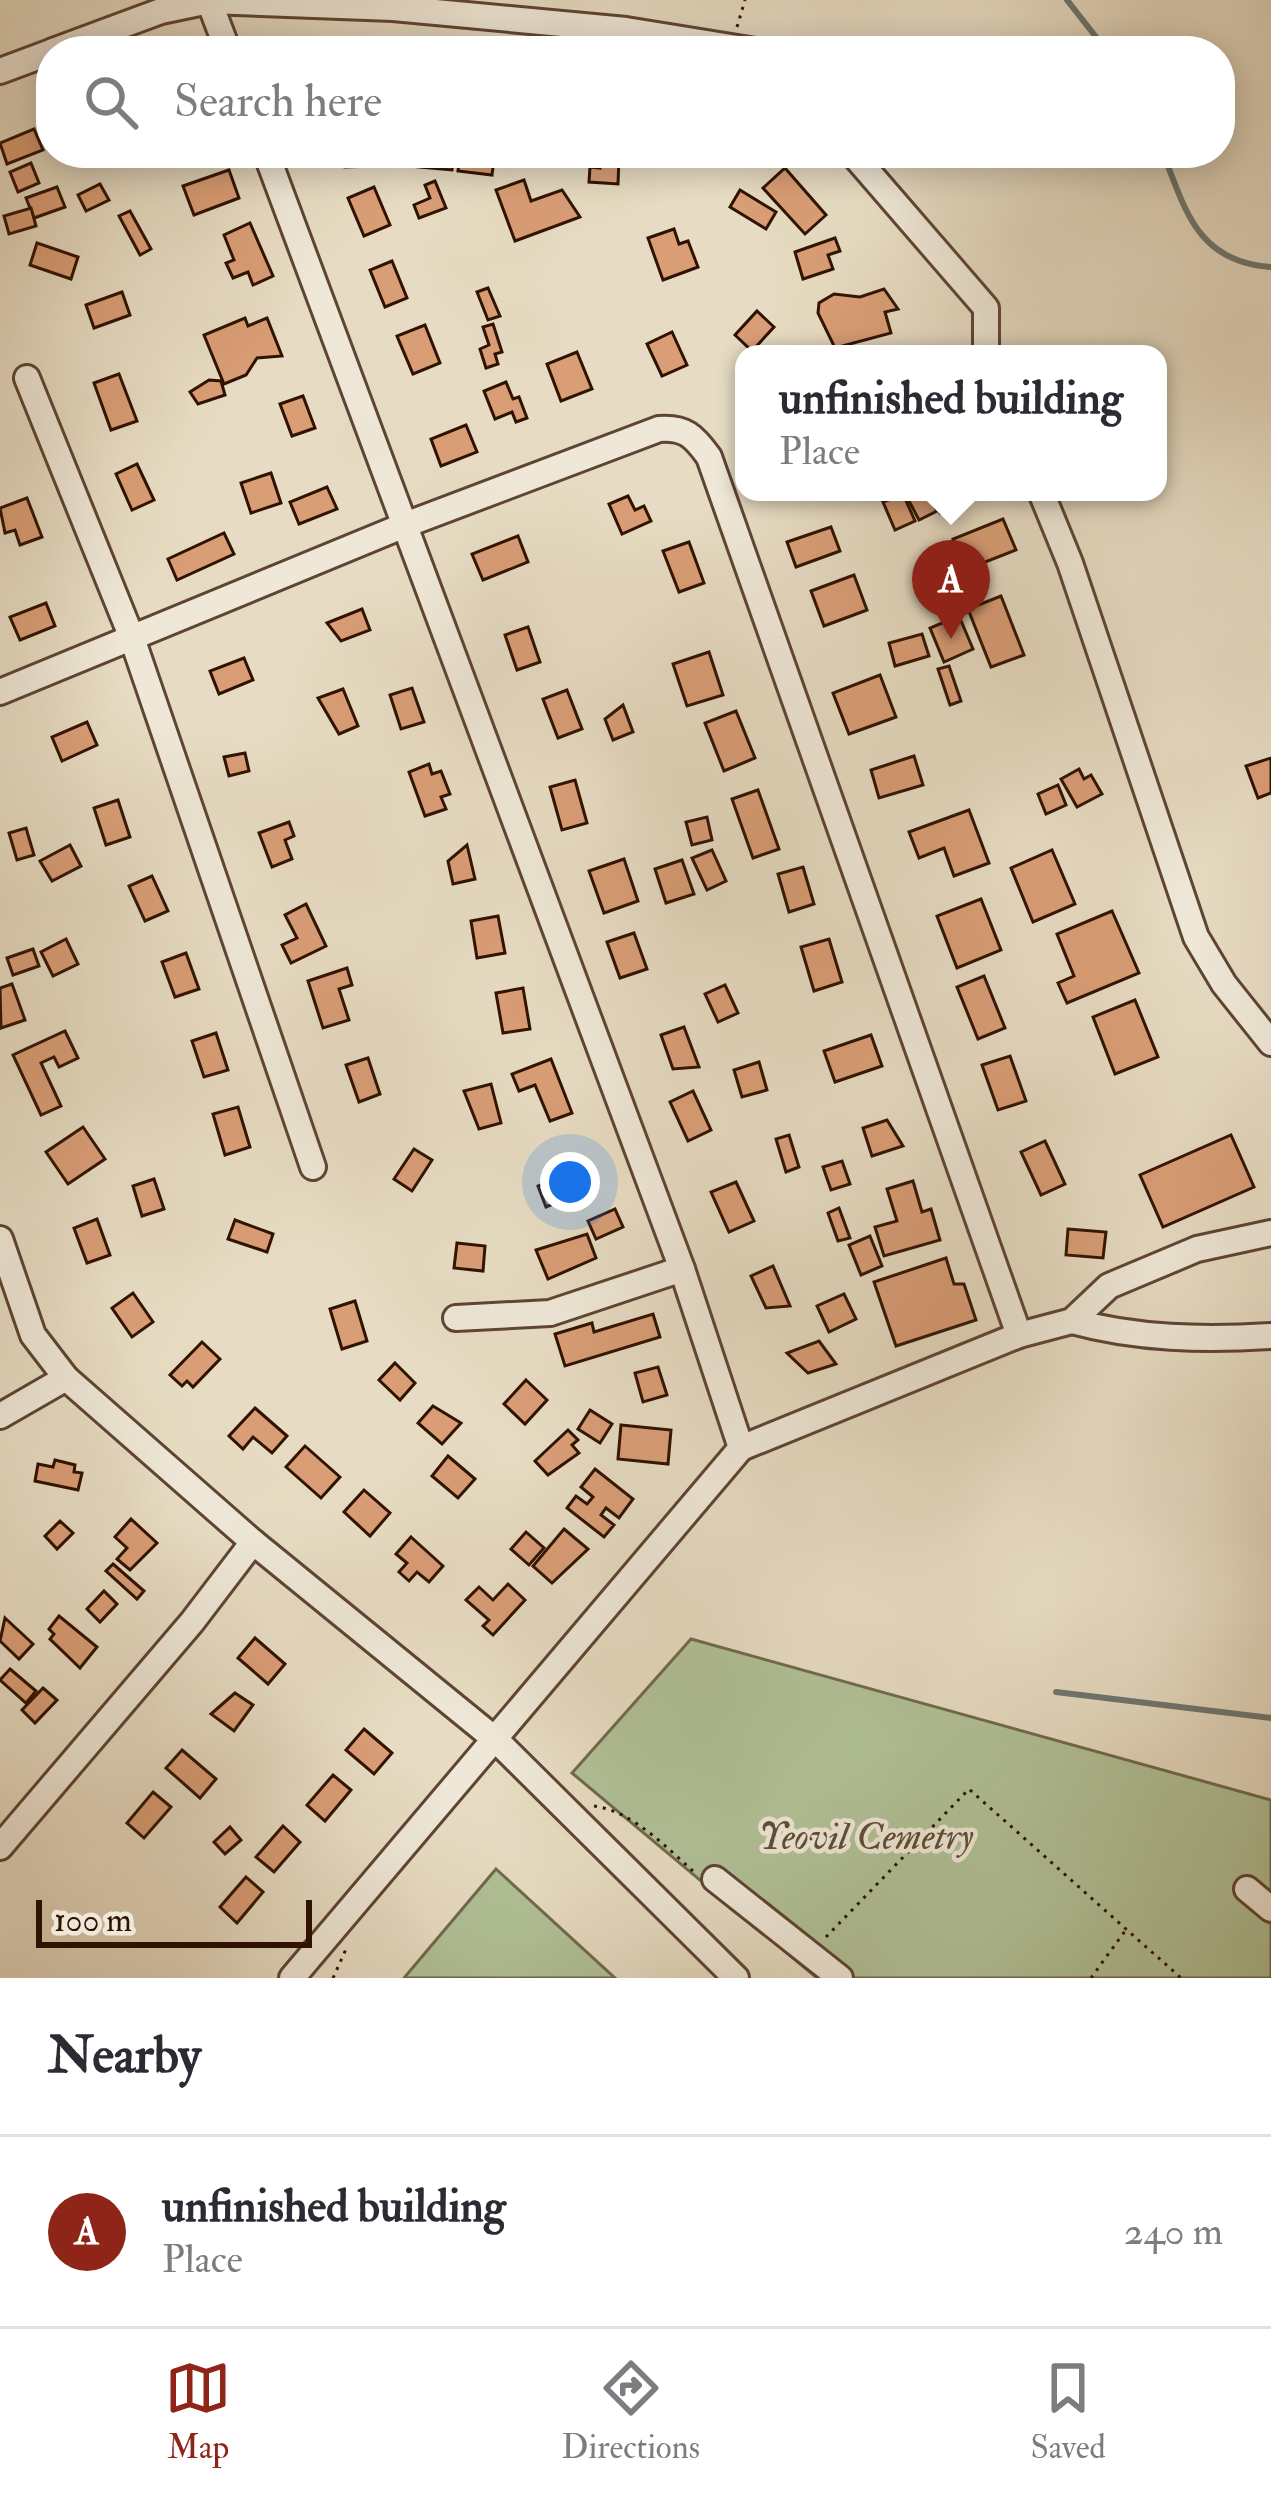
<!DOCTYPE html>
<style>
body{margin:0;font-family:"IM FELL Double Pica",serif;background:#f2f2f3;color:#2b2b33}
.scale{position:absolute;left:36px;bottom:30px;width:276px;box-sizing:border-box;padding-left:12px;border:6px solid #301201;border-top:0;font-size:33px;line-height:42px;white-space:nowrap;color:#301201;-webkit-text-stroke:9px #efe8d8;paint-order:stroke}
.you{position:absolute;left:570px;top:1182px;width:42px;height:42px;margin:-30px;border:9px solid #fff;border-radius:50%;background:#1a73e8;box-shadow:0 0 0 18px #1a73e833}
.badge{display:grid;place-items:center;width:78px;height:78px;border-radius:50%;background:#8f2418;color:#fff;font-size:39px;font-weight:700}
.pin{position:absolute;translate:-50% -99px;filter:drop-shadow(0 3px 6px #0008)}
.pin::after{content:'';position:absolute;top:63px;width:42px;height:36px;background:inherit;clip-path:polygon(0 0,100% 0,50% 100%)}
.popup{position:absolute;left:735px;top:345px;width:432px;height:156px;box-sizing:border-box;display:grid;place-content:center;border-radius:24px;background:#fff;filter:drop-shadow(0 3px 9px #0005);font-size:39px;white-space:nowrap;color:#7c7c81}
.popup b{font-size:45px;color:#2b2b33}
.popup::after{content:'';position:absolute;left:50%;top:100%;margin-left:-24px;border:24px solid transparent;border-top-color:#fff}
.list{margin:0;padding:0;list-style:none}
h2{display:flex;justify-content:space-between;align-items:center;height:156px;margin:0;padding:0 48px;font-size:51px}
h2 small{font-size:39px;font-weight:400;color:#7c7c81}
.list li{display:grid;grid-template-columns:78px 1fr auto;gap:36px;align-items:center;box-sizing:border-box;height:192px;padding:0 48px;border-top:3px solid #e1e1e2}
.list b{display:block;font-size:45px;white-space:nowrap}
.list p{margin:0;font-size:39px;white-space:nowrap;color:#7c7c81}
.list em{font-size:39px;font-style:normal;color:#7c7c81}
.icon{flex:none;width:66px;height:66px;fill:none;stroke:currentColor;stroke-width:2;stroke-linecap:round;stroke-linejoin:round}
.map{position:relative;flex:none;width:1271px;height:1978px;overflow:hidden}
.search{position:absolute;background:#fff;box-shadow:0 6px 30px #0003;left:36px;right:36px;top:36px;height:132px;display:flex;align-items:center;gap:30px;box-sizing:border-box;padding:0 42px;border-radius:48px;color:#7c7c81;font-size:45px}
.sheet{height:348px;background:#fff}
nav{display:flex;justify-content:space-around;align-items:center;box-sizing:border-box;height:168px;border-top:3px solid #e1e1e2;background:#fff;font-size:33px;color:#7c7c81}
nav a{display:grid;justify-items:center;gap:6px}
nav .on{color:#8f2418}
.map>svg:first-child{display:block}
.green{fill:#b1c197;stroke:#706a4c;stroke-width:3}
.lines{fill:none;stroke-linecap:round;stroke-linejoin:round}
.stream{stroke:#6e7771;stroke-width:6}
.building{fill:#da9e77;stroke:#301201;stroke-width:3}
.minor-casing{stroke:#5e4432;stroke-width:30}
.path{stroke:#301201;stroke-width:3;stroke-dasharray:3 6;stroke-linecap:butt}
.minor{stroke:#efe8d8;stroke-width:24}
.labels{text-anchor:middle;stroke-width:9;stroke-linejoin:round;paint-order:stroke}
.park-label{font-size:39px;font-style:italic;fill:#5d4f36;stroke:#efe8d8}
</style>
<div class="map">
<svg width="1271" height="1978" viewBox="0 0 1271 1978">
<rect width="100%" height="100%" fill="#e7dcc3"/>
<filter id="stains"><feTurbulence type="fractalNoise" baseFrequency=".00167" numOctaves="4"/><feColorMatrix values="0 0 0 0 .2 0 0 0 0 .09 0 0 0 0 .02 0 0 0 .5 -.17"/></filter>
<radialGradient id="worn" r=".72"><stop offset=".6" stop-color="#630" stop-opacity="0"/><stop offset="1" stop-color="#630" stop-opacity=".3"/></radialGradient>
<!-- green -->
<g class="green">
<path d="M691,1639l580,161v178h-454l-245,-205z"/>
<path d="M496,1869l119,109h-211z"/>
</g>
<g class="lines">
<!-- stream -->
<g class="stream">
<path d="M1067,0l40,51"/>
<path d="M1163,153c23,59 35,109 108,114"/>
<path d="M1056,1692l215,26"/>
</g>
</g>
<!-- building -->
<g class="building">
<path d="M34,129l9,21 -36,14 -7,-21z"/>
<path d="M344,153h28v13l-27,1z"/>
<path d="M419,153h35l-2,17 -34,-3z"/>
<path d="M460,153l34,6 -2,16 -34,-4z"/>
<path d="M601,157l18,1 -1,26 -29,-2 1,-15 10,1z"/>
<path d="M31,163l8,20 -21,9 -8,-20z"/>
<path d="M785,168l41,47 -21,19 -42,-46z"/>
<path d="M229,170l10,28 -45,17 -11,-29z"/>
<path d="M524,180l7,21 31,-11 18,27 -65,24 -19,-51z"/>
<path d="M435,181l11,27 -27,10 -5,-13 16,-7 -5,-13z"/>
<path d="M100,184l9,16 -23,11 -8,-16z"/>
<path d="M57,187l8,20 -31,11 -8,-20z"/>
<path d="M374,187l16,38 -26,11 -16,-38z"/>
<path d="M740,190l36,22 -10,17 -36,-22z"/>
<path d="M31,208l5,18 -27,8 -5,-18z"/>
<path d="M130,211l21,38 -11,6 -21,-39z"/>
<path d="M250,223l23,53 -20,9 -5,-13 -15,6 -7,-15 8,-3 -10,-25z"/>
<path d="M674,229l5,15 9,-3 10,26 -35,13 -15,-42z"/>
<path d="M835,238l5,13 -12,4 5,14 -30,10 -8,-27z"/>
<path d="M37,243l41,14 -7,22 -41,-14z"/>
<path d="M392,261l15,37 -22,9 -15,-37z"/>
<path d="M488,288l12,28 -12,4 -11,-28z"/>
<path d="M884,289l14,20 -13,3 6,21 -56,15 -17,-35 1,-10 15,-9 26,3z"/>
<path d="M122,292l8,23 -36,13 -8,-23z"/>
<path d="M757,311l17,16 -22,24 -17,-16z"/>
<path d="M245,318l3,8 19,-8 15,38 -25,2 -11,17 -22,9 -20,-49z"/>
<path d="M493,324l9,28 -7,2 3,10 -12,4 -6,-19 9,-4 -6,-18z"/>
<path d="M425,325l15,38 -27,11 -16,-38z"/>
<path d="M672,332l15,33 -25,11 -15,-32z"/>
<path d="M577,352l15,37 -31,12 -14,-37z"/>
<path d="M119,374l18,47 -26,9 -17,-47z"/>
<path d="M209,380l12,1 4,14 -27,9 -8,-12z"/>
<path d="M506,382l7,17 6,-2 8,21 -11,4 -4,-10 -17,7 -11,-28z"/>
<path d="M303,396l12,32 -23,8 -12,-32z"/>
<path d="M466,425l11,27 -36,14 -10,-27z"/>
<path d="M137,464l17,36 -22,10 -16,-36z"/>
<path d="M271,473l10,30 -30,10 -10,-30z"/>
<path d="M327,487l10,22 -38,15 -9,-22z"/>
<path d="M928,492l9,19 -18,9 -11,-21z"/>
<path d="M930,492h57l-47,21z"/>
<path d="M903,494l12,27 -20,9 -12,-28z"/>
<path d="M628,496l7,14 9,-4 7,15 -29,13 -13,-30z"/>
<path d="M27,498l15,39 -22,8 -5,-15 -10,3 -5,-25z"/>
<path d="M1003,519l13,31 -51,20 -12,-31z"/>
<path d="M831,527l9,24 -44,16 -9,-25z"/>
<path d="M224,533l10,21 -57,26 -9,-21z"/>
<path d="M518,536l10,26 -45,18 -11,-26z"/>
<path d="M689,542l15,41 -25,9 -16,-41z"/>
<path d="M854,575l13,35 -43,16 -13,-35z"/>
<path d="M1001,596l23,59 -33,12 -23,-58z"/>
<path d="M46,603l9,23 -35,14 -10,-23z"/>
<path d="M362,609l8,21 -29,11 -14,-18z"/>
<path d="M959,616l14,33 -29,13 -14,-34z"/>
<path d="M528,627l12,35 -23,8 -12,-35z"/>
<path d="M922,634l7,22 -34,10 -6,-23z"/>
<path d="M709,652l14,43 -36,11 -14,-42z"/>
<path d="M244,658l9,22 -34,14 -9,-23z"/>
<path d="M949,666l12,35 -11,4 -12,-36z"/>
<path d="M880,675l16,42 -47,17 -16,-41z"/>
<path d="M412,688l12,34 -23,7 -11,-34z"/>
<path d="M343,689l15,37 -19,8 -21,-36z"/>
<path d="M567,690l15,39 -24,9 -15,-39z"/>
<path d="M623,705l10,27 -20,8 -8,-21z"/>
<path d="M736,711l19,47 -31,13 -19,-48z"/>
<path d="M87,722l10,23 -35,16 -10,-24z"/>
<path d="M245,753l4,18 -20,5 -5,-19z"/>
<path d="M914,756l9,29 -44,13 -8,-28z"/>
<path d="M1271,758v35l-13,5 -12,-32z"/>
<path d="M429,764l3,10 9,-3 9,23 -9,3 5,12 -21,7 -16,-44z"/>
<path d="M1079,769l5,10 7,-4 11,19 -25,13 -16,-28z"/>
<path d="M575,780l12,43 -25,7 -12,-43z"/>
<path d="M1058,785l8,20 -20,9 -8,-20z"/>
<path d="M758,790l21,59 -26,9 -21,-59z"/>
<path d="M118,800l12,37 -24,8 -12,-37z"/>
<path d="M969,810l20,53 -35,13 -10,-28 -25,10 -10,-26z"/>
<path d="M707,817l5,23 -20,5 -6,-23z"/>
<path d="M289,822l5,14 -9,4 7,19 -20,8 -13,-34z"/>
<path d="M26,828l8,27 -17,5 -8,-27z"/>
<path d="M70,845l11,21 -29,15 -12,-20z"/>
<path d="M467,845l8,34 -22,5 -5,-23z"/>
<path d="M712,850l14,31 -19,9 -15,-32z"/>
<path d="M1052,850l23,54 -42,18 -22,-54z"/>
<path d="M624,859l14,42 -34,12 -15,-42z"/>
<path d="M682,860l12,34 -28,9 -11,-34z"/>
<path d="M803,867l11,37 -25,8 -11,-38z"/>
<path d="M152,876l16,35 -23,10 -16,-35z"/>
<path d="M981,899l20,51 -44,18 -20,-52z"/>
<path d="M306,904l20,42 -35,17 -9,-18 15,-7 -12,-23z"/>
<path d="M1112,911l27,62 -72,30 -9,-20 16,-7 -17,-42z"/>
<path d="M498,916l7,37 -28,5 -6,-37z"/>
<path d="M634,933l13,36 -27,9 -13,-36z"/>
<path d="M66,939l12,25 -25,12 -12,-24z"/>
<path d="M829,939l13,43 -28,9 -13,-44z"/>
<path d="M33,949l6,17 -26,9 -6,-17z"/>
<path d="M186,953l13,36 -24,8 -13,-35z"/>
<path d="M347,968l5,17 -13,4 10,31 -26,8 -15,-47z"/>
<path d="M984,976l21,52 -27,11 -21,-52z"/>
<path d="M12,984l13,36 -24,8 -1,-40z"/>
<path d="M725,985l13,28 -20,9 -13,-28z"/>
<path d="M523,988l7,41 -27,4 -7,-40z"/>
<path d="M1135,1000l23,57 -43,17 -22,-57z"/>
<path d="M684,1027l15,40 -26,2 -12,-34z"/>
<path d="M65,1031l13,27 -19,9 -5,-10 -13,6 20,43 -20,9 -28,-60z"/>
<path d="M216,1033l12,37 -24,7 -12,-36z"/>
<path d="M871,1035l11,31 -47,16 -11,-31z"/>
<path d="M1010,1056l16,45 -28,9 -16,-45z"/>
<path d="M368,1058l12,36 -21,8 -13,-37z"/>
<path d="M551,1059l21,54 -22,8 -15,-36 -16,6 -7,-17z"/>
<path d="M759,1062l8,28 -25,7 -8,-27z"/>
<path d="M491,1084l10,39 -22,6 -15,-38z"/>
<path d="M693,1091l18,39 -23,11 -18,-39z"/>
<path d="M238,1107l12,40 -25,8 -12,-41z"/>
<path d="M887,1120l16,26 -31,10 -9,-28z"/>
<path d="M83,1127l22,32 -37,25 -22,-32z"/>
<path d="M789,1135l10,32 -13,5 -10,-33z"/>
<path d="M1231,1135l23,52 -91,40 -23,-52z"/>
<path d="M1045,1141l20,43 -24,11 -20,-43z"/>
<path d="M414,1149l18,11 -20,31 -18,-12z"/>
<path d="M842,1161l8,23 -19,6 -8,-23z"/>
<path d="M572,1172l8,21 -34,14 -8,-21z"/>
<path d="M154,1179l10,30 -22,7 -9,-30z"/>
<path d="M913,1181l9,31 9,-3 9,31 -56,16 -9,-29 22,-6 -10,-32z"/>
<path d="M736,1182l18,39 -25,11 -18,-40z"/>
<path d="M839,1208l11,30 -12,3 -10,-28z"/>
<path d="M615,1209l8,18 -27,12 -8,-18z"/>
<path d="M97,1219l13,36 -23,8 -13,-35z"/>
<path d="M235,1220l38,14 -6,18 -39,-13z"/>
<path d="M1068,1229l38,3 -3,26 -37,-3z"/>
<path d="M587,1234l9,24 -48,21 -12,-29z"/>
<path d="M870,1236l12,30 -21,9 -12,-30z"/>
<path d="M457,1243l28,3 -2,25 -29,-3z"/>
<path d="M946,1258l8,26h10l12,36 -80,26 -22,-64z"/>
<path d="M773,1266l17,40 -24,2 -15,-32z"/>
<path d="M133,1293l20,29 -21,15 -20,-29z"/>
<path d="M844,1294l12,25 -27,13 -12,-26z"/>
<path d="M355,1301l12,40 -25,8 -12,-40z"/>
<path d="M653,1314l7,23 -95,29 -10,-32 37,-11 2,9z"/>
<path d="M819,1341l17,23 -28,9 -21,-20z"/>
<path d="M202,1342l18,17 -27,28 -6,-6 -5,5 -12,-11z"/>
<path d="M395,1363l20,20 -15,17 -21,-20z"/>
<path d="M658,1367l9,28 -24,7 -8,-29z"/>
<path d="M526,1380l21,20 -22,24 -21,-20z"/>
<path d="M433,1406l28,17 -19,21 -24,-21z"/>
<path d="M255,1408l32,28 -15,17 -19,-16 -10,12 -14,-13z"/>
<path d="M590,1410l22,14 -12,19 -22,-14z"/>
<path d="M621,1425l50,5 -3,34 -50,-5z"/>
<path d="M568,1430l10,10 -6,5 7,8 -31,22 -13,-14z"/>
<path d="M305,1446l35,31 -19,21 -35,-31z"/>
<path d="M448,1456l27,23 -17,19 -26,-22z"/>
<path d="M55,1460l20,5 -1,7 8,1 -4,17 -43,-9 3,-17 15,3z"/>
<path d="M595,1469l38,30 -14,19 -13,-10 -5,7 13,10 -10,12 -37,-29 9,-12 11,8 6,-7 -12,-10z"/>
<path d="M364,1490l26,23 -20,23 -26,-24z"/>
<path d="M131,1519l26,24 -27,27 -13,-11 10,-11 -12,-11z"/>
<path d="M60,1521l13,12 -16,16 -12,-13z"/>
<path d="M564,1529l24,20 -36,34 -19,-17z"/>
<path d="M526,1532l18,16 -15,17 -18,-16z"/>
<path d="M411,1537l32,29 -14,16 -12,-10 -8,9 -10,-9 8,-9 -11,-9z"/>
<path d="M113,1564l31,27 -7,8 -31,-28z"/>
<path d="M508,1584l17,16 -32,35 -10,-9 6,-6 -23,-20 13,-13 14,13z"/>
<path d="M104,1591l13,13 -17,18 -13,-13z"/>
<path d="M59,1616l38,31 -17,21 -30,-29 4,-5 -5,-5z"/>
<path d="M5,1618l28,26 -14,15 -19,-18z"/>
<path d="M255,1638l30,26 -17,20 -30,-26z"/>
<path d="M10,1669l26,22 -10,12 -26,-23z"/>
<path d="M43,1688l14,12 -22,23 -13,-13z"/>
<path d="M235,1693l18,12 -19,26 -23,-17z"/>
<path d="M364,1729l28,24 -18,21 -28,-24z"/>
<path d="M182,1750l34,29 -16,19 -34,-30z"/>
<path d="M333,1775l18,15 -26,31 -18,-16z"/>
<path d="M153,1792l18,15 -27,31 -17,-15z"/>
<path d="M283,1826l17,16 -26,30 -18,-15z"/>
<path d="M230,1827l11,13 -16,14 -11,-12z"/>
<path d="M246,1877l17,15 -26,31 -17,-16z"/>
</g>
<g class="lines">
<defs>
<g id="minor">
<path d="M209,1l19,50"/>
<path d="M53,51l108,-40 48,-10 184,7 233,22 130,21"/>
<path d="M0,71l51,-19"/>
<path d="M266,153l416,1116 59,179 -449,530"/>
<path d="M852,153l134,155v46"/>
<path d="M27,378l105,260 181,529"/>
<path d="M1041,492l29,71 126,374 28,47 47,59"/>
<path d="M0,692l405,-167 254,-96c26,-2 35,7 50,28l310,878"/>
<path d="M0,1239l33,96 33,43 187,164 243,198 240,238"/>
<path d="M456,1318l94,-5 132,-44"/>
<path d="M1072,1321c65,18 132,19 199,15"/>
<path d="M0,1416l66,-38"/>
<path d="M741,1448l278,-113 53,-14 37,-35 88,-37 74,-16"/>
<path d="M0,1847l192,-225 61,-80"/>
<path d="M715,1879l125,99"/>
<path d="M1247,1889l24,20"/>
</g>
</defs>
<!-- minor casing -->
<use href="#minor" class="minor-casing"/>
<!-- path -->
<g class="path">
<path d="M737,27l8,-27"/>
<path d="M594,1806c38,5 72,41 100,66"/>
<path d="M826,1937l143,-148 212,189"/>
<path d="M333,1978l14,-31"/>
<path d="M1091,1978l34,-47"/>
</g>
<!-- minor -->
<use href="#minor" class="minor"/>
</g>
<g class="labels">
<!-- park labels -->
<g class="park-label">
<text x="866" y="1849">Yeovil Cemetry</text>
</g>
</g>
<rect width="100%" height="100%" filter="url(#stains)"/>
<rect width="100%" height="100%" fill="url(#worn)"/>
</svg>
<div class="scale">100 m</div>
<div class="you"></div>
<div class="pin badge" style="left:951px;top:639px">A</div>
<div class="popup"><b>unfinished building</b>Place</div>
<div class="search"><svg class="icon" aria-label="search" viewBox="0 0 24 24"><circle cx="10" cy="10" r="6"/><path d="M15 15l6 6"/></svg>Search here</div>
</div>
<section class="sheet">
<h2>Nearby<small></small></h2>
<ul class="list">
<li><span class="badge">A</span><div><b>unfinished building</b><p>Place</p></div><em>240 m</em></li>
</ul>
</section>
<nav>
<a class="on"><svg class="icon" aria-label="map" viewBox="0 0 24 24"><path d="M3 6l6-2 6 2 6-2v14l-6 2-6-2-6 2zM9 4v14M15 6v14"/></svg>Map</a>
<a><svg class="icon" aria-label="directions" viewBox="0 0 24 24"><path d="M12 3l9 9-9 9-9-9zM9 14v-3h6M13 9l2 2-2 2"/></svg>Directions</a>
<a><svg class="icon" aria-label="saved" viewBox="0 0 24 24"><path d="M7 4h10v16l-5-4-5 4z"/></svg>Saved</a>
</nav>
